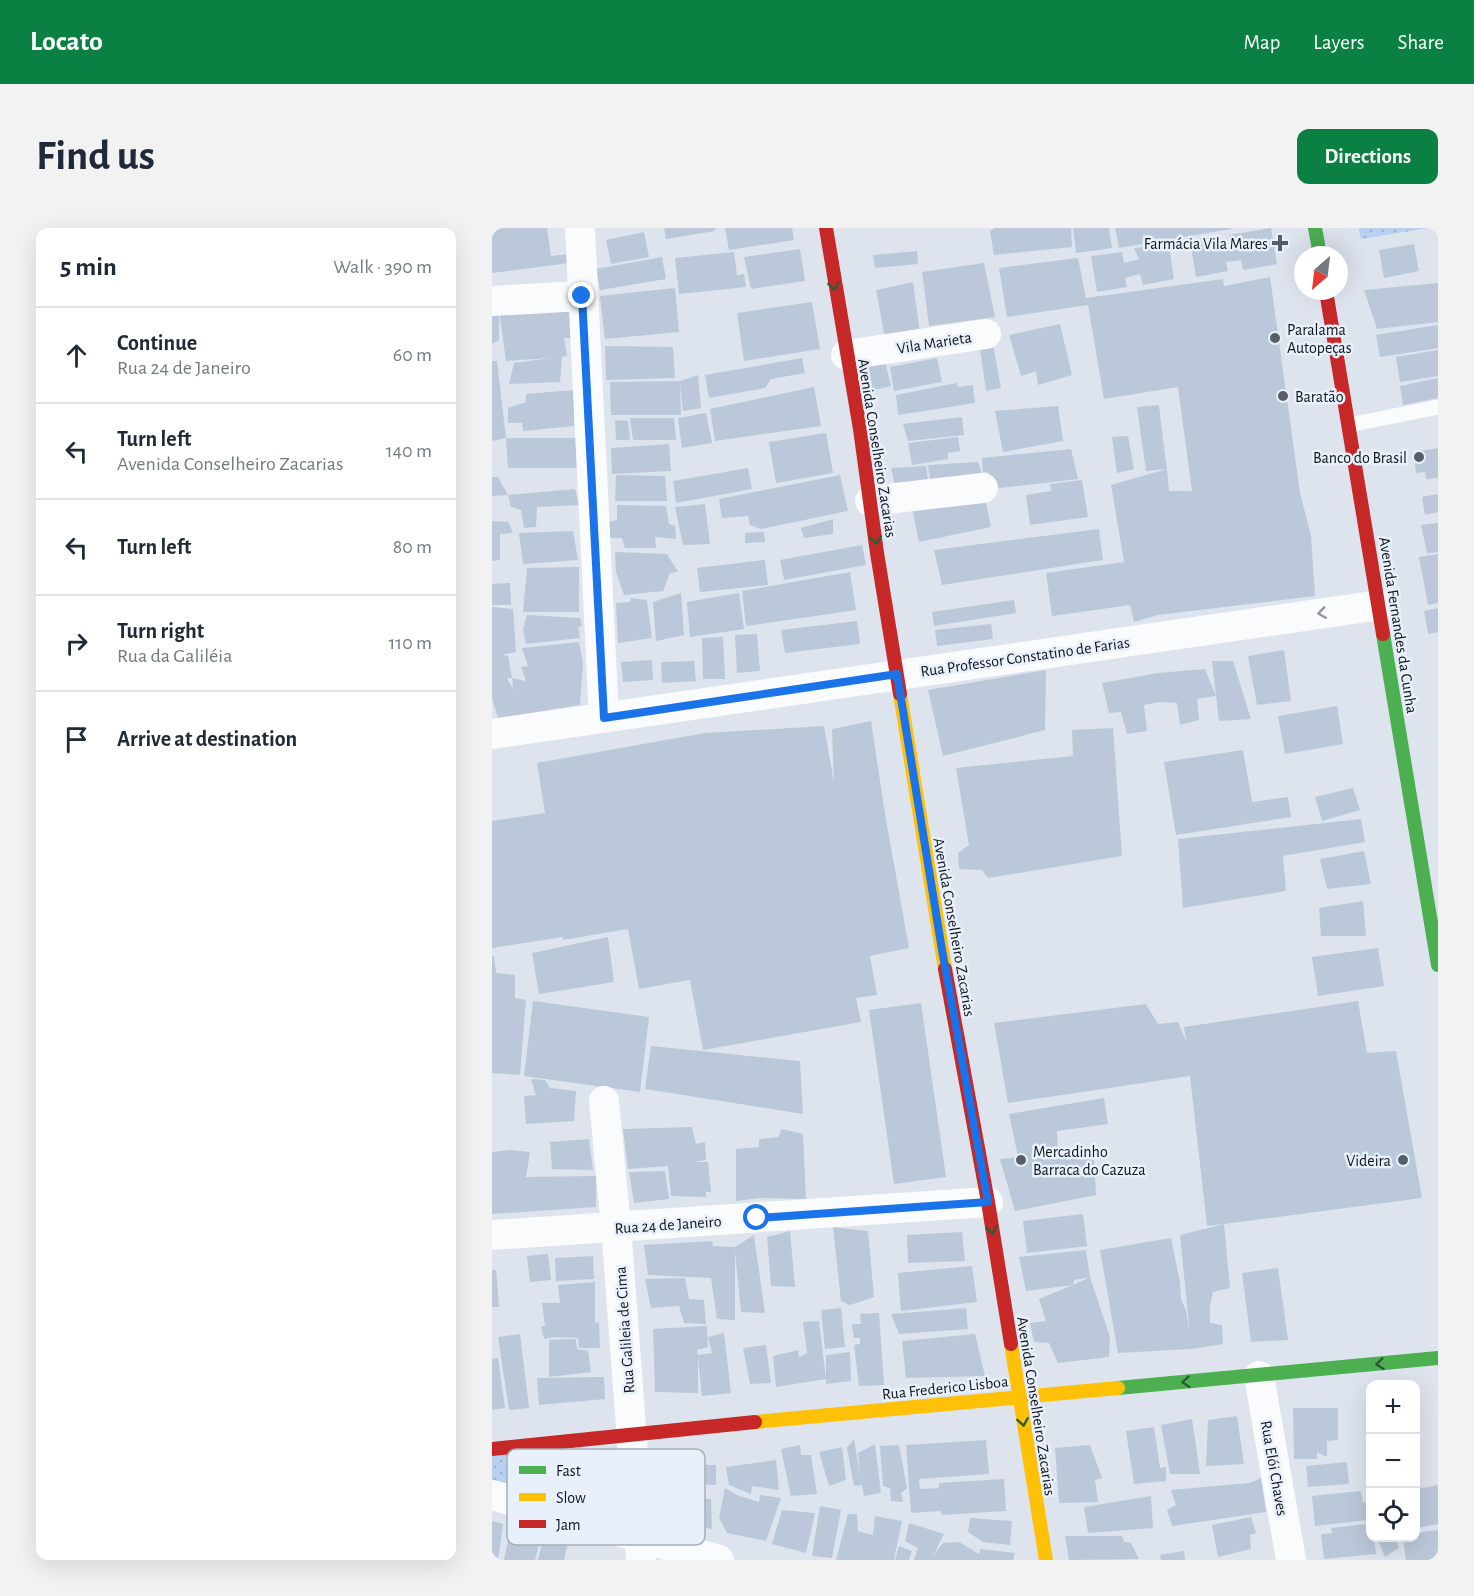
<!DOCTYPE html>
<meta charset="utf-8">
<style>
body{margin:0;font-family:"Alegreya Sans",sans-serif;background:#f2f2f3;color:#1f2937}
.controls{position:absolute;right:18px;bottom:18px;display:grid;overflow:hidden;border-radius:12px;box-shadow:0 6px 24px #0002}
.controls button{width:54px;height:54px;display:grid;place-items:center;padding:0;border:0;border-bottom:2px solid #e0e1e3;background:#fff;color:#1f2937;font:30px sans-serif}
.compass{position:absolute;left:802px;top:18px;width:54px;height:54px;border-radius:50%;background:#fff;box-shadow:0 6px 24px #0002;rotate:208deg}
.stop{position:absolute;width:18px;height:18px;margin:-14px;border:4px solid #1a73e8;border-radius:50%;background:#fff}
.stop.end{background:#1a73e8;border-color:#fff;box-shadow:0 2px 6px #0008}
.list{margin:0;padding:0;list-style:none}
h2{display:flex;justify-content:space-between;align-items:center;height:78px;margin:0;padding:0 24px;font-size:26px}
h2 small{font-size:20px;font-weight:400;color:#747a83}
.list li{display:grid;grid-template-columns:39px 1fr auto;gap:18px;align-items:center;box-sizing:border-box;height:96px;padding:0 24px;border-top:2px solid #e0e1e3}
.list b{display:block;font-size:22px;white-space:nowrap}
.list p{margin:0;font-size:20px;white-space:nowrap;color:#747a83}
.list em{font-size:20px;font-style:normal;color:#747a83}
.icon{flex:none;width:33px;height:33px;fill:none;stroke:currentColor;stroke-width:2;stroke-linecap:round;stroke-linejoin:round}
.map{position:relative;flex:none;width:946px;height:1332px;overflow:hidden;border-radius:12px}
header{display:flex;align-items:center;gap:36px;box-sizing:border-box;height:84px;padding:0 30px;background:#0b8043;color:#fff}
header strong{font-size:28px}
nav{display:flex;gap:33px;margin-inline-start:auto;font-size:21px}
.intro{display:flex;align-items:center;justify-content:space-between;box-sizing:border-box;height:144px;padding:0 36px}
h1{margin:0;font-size:42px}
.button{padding:15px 27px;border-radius:12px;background:#0b8043;color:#fff;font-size:21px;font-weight:700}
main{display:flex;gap:36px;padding:0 36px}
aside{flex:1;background:#fff;border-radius:12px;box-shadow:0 6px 24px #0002}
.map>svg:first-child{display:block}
.grass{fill:url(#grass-dots)}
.building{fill:#bbc8d9}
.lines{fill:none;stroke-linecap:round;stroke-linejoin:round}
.lane{stroke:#fafbfc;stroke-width:15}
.street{stroke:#fafbfc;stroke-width:30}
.fast{stroke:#4caf50;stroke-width:14}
.slow{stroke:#ffc107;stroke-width:14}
.jam{stroke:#c62828;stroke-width:14}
.oneway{stroke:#2c5b34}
.oneway2{stroke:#919498}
.route{stroke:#1a73e8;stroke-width:8}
.poi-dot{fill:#585e66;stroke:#e7f0fb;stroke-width:2}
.labels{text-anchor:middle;stroke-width:5;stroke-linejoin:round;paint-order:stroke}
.poi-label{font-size:16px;fill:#11161d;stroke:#e7f0fb;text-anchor:end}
.street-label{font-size:16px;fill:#11161d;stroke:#e7f0fb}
.key{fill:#e7f0fb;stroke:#a7afb8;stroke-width:1.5}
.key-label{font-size:16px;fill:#11161d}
</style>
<header>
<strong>Locato</strong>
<nav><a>Map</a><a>Layers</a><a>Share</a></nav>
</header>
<div class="intro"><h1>Find us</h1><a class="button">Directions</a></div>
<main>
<aside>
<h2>5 min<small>Walk · 390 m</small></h2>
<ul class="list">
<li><svg class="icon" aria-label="ahead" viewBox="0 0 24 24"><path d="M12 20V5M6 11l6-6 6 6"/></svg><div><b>Continue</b><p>Rua 24 de Janeiro</p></div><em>60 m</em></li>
<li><svg class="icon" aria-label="left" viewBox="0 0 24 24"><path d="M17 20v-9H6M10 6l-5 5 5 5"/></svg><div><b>Turn left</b><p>Avenida Conselheiro Zacarias</p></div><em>140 m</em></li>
<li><svg class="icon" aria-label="left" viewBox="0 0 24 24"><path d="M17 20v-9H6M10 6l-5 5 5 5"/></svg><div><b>Turn left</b></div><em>80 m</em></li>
<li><svg class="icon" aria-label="right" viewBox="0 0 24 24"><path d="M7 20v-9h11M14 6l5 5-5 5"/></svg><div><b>Turn right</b><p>Rua da Galiléia</p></div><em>110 m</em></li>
<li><svg class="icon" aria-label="arrive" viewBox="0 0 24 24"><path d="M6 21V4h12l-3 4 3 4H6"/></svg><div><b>Arrive at destination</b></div></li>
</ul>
</aside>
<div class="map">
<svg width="946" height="1332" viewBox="0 0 946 1332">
<defs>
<pattern id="grass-dots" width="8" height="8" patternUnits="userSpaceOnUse" patternTransform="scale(1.5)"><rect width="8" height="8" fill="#b8d0f2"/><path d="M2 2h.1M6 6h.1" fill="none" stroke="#9db2cf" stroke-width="1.8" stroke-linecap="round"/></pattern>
</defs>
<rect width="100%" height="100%" fill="#dde4ee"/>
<!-- grass -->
<g class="grass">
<path d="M867,0h70l-68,11z"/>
<path d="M127,1219l5,68 -132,-35v-24z"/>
</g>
<!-- building -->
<g class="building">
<path d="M0,0h55l4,28 17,-2 1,9 -77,10z"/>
<path d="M172,0h51v3l-49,8z"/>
<path d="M233,0h67l2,12 -65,10z"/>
<path d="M503,0h76l1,19 -78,8 -4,-24z"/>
<path d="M581,0h36l3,20 -36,5z"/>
<path d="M623,0h116v1l-112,19z"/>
<path d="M779,0l6,36 -34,6 -2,-10 -15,2 2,9 -32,6 -6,-36 30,-5 2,14 9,-2 -2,-13z"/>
<path d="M152,4l5,25 -38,7 -5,-24z"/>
<path d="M922,16l5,27 -35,7 -5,-28z"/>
<path d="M677,17l5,34 -31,6 -3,-11 -15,4 2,9 -30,5 -6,-36 31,-4 2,11 15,-4 -5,-11z"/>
<path d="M308,21l5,32 -54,8 -7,-32z"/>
<path d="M425,23l1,13 -43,4 -2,-13z"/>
<path d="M242,24l3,23 7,-1 2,13 -67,7 -4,-36z"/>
<path d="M170,29l4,22 -66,11 -4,-21z"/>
<path d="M586,30l8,40 137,-19 1,7 46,-9 30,216 11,43 4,60 -157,19 -24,7 -4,-17 -78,11 -6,-43 78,-11 -13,-77 56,-16 -21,2 -9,-64 22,-2 4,35 4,29 2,22h23l-14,-104 -74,12 -16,-94 -81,12 -8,-49z"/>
<path d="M492,35l11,54 -66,9 -7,-54z"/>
<path d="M421,54l7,52 -35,5 -9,-49z"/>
<path d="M946,55v39l-61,7 -13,-39z"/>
<path d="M183,60l4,44 -74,7 -5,-43z"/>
<path d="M320,74l8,47 -76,12 -7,-48z"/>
<path d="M0,83h78l6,27h-12l3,18 -5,1 -2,25 -51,2 5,-21 37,-5 -45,3 -7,-50v29l-7,4z"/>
<path d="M568,96l12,51 -34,10 -2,-14 -15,5 -12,-41z"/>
<path d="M946,97v23l-58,9 -4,-22z"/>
<path d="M501,117l8,43 -15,3 -6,-43z"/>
<path d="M113,118l68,1 2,31 -69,2z"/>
<path d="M946,122v26l-38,6 -4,-25z"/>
<path d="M392,129l7,29 -21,5 -7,-28z"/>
<path d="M310,130l3,15 -34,6 -6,9 -56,10 -4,-23z"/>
<path d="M445,130l5,24 -48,9 -4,-24z"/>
<path d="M0,133h5l9,77 -14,3z"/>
<path d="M206,147l3,33 -18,3 -3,-27 1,31h-70l-1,-33 70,-1z"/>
<path d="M946,150v20l-35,7 -3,-19z"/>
<path d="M465,155l1,4 15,-2 2,18 -77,12 -2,-20z"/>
<path d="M322,159l7,39 -106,15 -5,-32z"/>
<path d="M82,162v36l-51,5 -1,-8h-14v-15l18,-6v-8z"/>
<path d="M566,178l5,35 -60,11 -8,-41z"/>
<path d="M214,185l6,30 -30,5 -4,-30z"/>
<path d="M470,189l2,18 -56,6 -5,-17z"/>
<path d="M138,190h44l2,22h-43z"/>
<path d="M123,192l13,1 2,19h-14z"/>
<path d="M334,205l7,40 -57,10 -7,-41z"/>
<path d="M636,208l6,33 -17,4 -5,-36z"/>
<path d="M466,209l2,14 -12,2v6l-36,6 -4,-22z"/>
<path d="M14,210h72l2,30h-72z"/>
<path d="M177,216l2,27 -59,3 -1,-26z"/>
<path d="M946,220v30l-12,1 -1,-7 -9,1 -2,-21z"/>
<path d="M579,221l7,30 -87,10 -2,-16 -6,-1 -1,-14z"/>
<path d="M486,234l6,18 -53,6 -3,-21z"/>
<path d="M434,238l3,21 -33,3 -5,-22z"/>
<path d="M256,240l4,21 -76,14 -3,-22z"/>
<path d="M124,247l49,1 2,25h-52z"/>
<path d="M348,247l8,36 -87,18 -11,-4 -2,-9 -26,2 -3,-19z"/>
<path d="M0,249h6l10,18 -16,1z"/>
<path d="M590,252l6,37 -58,8 -4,-30 25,-4 -1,-7z"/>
<path d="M491,260l8,39 -72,15 -8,-39z"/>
<path d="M83,261l4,16 -42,2 -1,20 -12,1 -3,-18 -10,-3 -3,-12z"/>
<path d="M946,266v18l-13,3 -3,-18z"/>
<path d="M213,276l5,40 -27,1 -8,-38z"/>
<path d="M125,277l49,1 3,18 6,2 1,13 -21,-2 1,11h-31l-3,-10h-12l-1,-16 8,-2z"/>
<path d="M341,291v15l-29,4 -3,-10z"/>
<path d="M0,293l16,1 5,11 -13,1v26l-8,1z"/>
<path d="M946,295v29l-11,1 -6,-28z"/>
<path d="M607,301l4,31 -161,25 -8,-35z"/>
<path d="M81,303l5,29 -55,4 -4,-31z"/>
<path d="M272,304l1,10 -20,1v-10z"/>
<path d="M370,317l4,20 -82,15 -4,-20z"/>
<path d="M123,324l52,2 11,18 -8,1 -7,18 -39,4 -8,-23z"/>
<path d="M946,326v49l-10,2 -9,-48z"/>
<path d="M273,332l3,25 -68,7 -3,-24z"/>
<path d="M87,339v45h-56l4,-44z"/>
<path d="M358,344l6,38 -110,16 -4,-35z"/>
<path d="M18,355l1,22h-19v-21z"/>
<path d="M189,365l3,42 -28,6 -3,-39z"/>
<path d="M247,365l5,36 -54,8 -3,-35z"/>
<path d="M139,370l16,2 5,38 -34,5 -2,-40 14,-1z"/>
<path d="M522,372l2,13 -82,13 -2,-14z"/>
<path d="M0,379l21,2 3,43 -14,3 6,1 4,22h-5l6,11 -1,-11 14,3 -5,-14 7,-1 -6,-18 57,-6 4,21 -3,42 -82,13 -6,-20z"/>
<path d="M946,380v24l-10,2 -4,-23z"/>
<path d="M35,387l53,3 2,8 -4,1 2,11 -54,6 -3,-15z"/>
<path d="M365,393l3,23 -75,9 -4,-23z"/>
<path d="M499,396l2,15 -56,7 -2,-16z"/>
<path d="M265,406l3,37 -23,2 -2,-38z"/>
<path d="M231,409l2,42h-22l-1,-41z"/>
<path d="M792,422l7,51 -34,4 -9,-49z"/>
<path d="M160,432l1,20 -30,2 -2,-20z"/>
<path d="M202,433l2,20 -34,2 -1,-21z"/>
<path d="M720,433h21l18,58 -32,2 -3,-25 -19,3 2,21 -19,5 -3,-22 -17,-1 -16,3 3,26 -20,3 -6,-22 -12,1 -7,-30 56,-10 47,-4 11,27z"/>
<path d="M554,442l-1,60 -102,26 -15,-66z"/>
<path d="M845,478l6,38 -58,10 -7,-38z"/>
<path d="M379,493l14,93 24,134 -39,8 7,39 -21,3 5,24 -158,28 -13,-70 -51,9 -11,-60 -65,11v-3l-71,11v-127l53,-8 -8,-50 168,-30 119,-7 10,57 -2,-54z"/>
<path d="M621,500l9,128 -134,22 -6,-8 -23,-1 -1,-16 11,-8 -13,-77 117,-12 -1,-26z"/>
<path d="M751,522l9,52 36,-5 3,20 -115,18 -12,-73z"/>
<path d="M861,560l7,22 -38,11 -7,-24z"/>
<path d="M869,591l4,23 -82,14 3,35 -103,17 -5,-69z"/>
<path d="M872,623l7,33 -44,5 -7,-30z"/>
<path d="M871,673l3,35h-45l-2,-28z"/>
<path d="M116,709l6,45 -75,12 -7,-41z"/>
<path d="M886,720l6,38 -66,10 -6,-39z"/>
<path d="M0,728h2l2,17 19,2v23l11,2 -6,75 -28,-2z"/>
<path d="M41,773l116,16 -9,75 -116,-16z"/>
<path d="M866,773l9,52 29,-2 26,147 -198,26 6,64 -17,4 -3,15v16l12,2 1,19 -32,5 -73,4 -18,-103 71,-12 9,44 1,17 5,11 4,25 -10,-100 44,-11 -17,2 -17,-150 -182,27 -14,-80 152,-19 12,20 20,-2 8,19 -2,-14z"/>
<path d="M429,775l25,174 -52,7 -25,-174z"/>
<path d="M159,818l149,15 3,53 -158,-25z"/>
<path d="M39,851l14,1 5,8 26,3 -2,30 -48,3 -2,-28 12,-1z"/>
<path d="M612,870l4,26 -51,7 1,21 35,-4 3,47 -81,16 -15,-52 18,-2 -9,-43z"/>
<path d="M200,899l4,17 9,-2 1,18 -13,2h15l3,30h-5v5l-35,-1 -3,-30 -40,3 -5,-40z"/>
<path d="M290,901l21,5 3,65 -46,-1 -24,3v-52l23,-2v-8l19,-2z"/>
<path d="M97,911l4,31 -41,-1 -2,-27z"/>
<path d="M19,922l19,2 -4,25 70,-1v31l-104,7v-62z"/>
<path d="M173,943l4,28 -35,4 -5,-31z"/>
<path d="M591,986l4,32 -60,7 -4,-32z"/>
<path d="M341,999l35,4 6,66 -24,8 -9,-4z"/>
<path d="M298,1003l5,56 -24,-1 -4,-49z"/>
<path d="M470,1004l3,29 -57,2 -1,-28z"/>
<path d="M262,1007l11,78 -24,-1 -6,-61v69l-18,-1 -6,-41 -63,-3 -4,-30 68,-4 1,5 22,1z"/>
<path d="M594,1022l4,27 -16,3 -1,5 17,-8 20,60 -1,20 -51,6 -9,-20 -15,-1 -4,-19 16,-2 -7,-22 34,-14 -47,6 -7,-34z"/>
<path d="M56,1026l3,26 -21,2 -3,-26z"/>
<path d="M101,1028l1,23 -38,2 -1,-23z"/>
<path d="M480,1038l5,36 -76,9 -3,-38z"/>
<path d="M786,1040l10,72 -37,2 -9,-69z"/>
<path d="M0,1042h4l3,37h-7z"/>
<path d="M193,1050l4,21 15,1 2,24 -22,-1 -5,-17 -28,2 -6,-29z"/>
<path d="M103,1054v41l4,-1 1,26h-21l-1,-10 -23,-1 -11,2 -3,-13h4l-3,-23h18l-2,-18z"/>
<path d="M349,1080l4,39 -20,2 -4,-39z"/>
<path d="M474,1080l2,21 -69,5 -8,-20z"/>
<path d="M387,1085l5,72 -25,1 -5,-41 6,-1v-6h-6l-2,-14h9l-1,-10z"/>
<path d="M327,1093l7,58v-24l24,-3 1,29 -25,3v-5l-50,8 -3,-31 25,-6 1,7 8,-4 -4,-31z"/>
<path d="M215,1098l1,21 -11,3 1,5 14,-2 -4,-16 16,-4 7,60 -29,3 -4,-39v36l-43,-1 -2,-63z"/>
<path d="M28,1106l9,74 -20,2 -11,-73z"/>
<path d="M483,1106l10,42 -79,2 -4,-37z"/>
<path d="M84,1111l1,10 11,2 3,21 -42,5v-37z"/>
<path d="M274,1117l5,38 -21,1 -7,-36z"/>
<path d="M6,1130l7,50 -13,2v-51z"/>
<path d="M112,1149l1,22 -66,6 -2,-27z"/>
<path d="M801,1180h45v32l-11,1v16l-10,-5v7h-23z"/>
<path d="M745,1188l7,48 -38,2 2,-46z"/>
<path d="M700,1191l8,55h-30l-9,-49z"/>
<path d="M662,1199l6,41 6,-1v14l-32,3 -8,-53z"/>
<path d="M362,1211l6,36 -2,-22 17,-9 6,49 -17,3 -2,-11 -8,1 -7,-38z"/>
<path d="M494,1212l3,34 -70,5 1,10 19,-1v-5l65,-4 2,32 -64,4 -1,-4 -30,2 -5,-68z"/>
<path d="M308,1217l1,10h10l6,39 -26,2 -10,-47z"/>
<path d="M407,1217l8,43 -6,5 2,9 -12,-1 -1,-13 -7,-2 -3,-40z"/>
<path d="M598,1217l12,33 -7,2 3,22 -39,1 -4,-55z"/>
<path d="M350,1219l4,33 -17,6 -10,-34z"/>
<path d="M284,1232l3,30 -27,-4 -1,8 -22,-9 -3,-18z"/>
<path d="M855,1234l2,22 -41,3 -2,-21z"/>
<path d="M186,1236l38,1v20l-38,-1z"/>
<path d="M769,1250l5,34 -94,14 -5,-16 9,-5 -5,-15 78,-7z"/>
<path d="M946,1257v39l-22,4v-39z"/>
<path d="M209,1258l1,13h9l1,30 -38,-9 -7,-29z"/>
<path d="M233,1260l12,7 22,7 1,-7 21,3 -15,43 -39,-8 -8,-15z"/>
<path d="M869,1263l2,12 3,-1 2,18 -53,6 -3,-30z"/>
<path d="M659,1268l2,32 -65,5 -4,-26z"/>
<path d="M328,1278l21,4 -9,48 -20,-2z"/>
<path d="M290,1282l33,3 -9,40 -34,-9z"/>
<path d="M356,1286h9l1,17 15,4 2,-19 27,5 -8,39h-58z"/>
<path d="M759,1289l5,16 -6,2 1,14 -33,8 -6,-32z"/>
<path d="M478,1290l42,3 -2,24 -27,-3 -15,-10z"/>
<path d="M0,1293l11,3 -5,36h-6z"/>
<path d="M20,1293l31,8 -8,31h-31z"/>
<path d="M417,1295l35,11 -11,22 10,-13 16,-1 20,12 1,-5 35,4 -2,7h-99l4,-12 -13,-7z"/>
<path d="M874,1296l1,6h3v8h4l2,16 -52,5 -3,-25 11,-1 -1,-5z"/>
<path d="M946,1302v30h-32l-3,-22h13v-5z"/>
<path d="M52,1308l24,6 -4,18h-26z"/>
<path d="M573,1308h57l2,6 7,1 8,16 -70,1z"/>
<path d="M885,1310h18l4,10 -14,9z"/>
<path d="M407,1318l13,5 -3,9h-14z"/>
<path d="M692,1323l1,9h-24l-1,-5z"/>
</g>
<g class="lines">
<!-- lane -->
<path class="lane" d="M857,197l89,-18"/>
<!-- street -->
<g class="street">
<path d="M88,0l24,490"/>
<path d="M0,73l90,-5"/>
<path d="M354,127l140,-21"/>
<path d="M378,273l113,-13"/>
<path d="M0,506l888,-129"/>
<path d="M112,873l12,126 25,333"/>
<path d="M0,1007l496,-33"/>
<path d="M767,1148l32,184"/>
<path d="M0,1267l227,65"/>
</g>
<!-- fast -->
<g class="fast">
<path d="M823,0l5,27"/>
<path d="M891,406l55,331"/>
<path d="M626,1160l320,-30"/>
</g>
<!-- slow -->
<g class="slow">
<path d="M408,466l45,275"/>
<path d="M519,1116l35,216"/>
<path d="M263,1194l363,-34"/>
</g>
<!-- jam -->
<g class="jam">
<path d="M334,0l34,201 17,124 23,141"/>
<path d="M834,63l57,343"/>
<path d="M453,741l43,233 23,142"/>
<path d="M0,1221l263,-27"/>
</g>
</g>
<!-- one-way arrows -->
<defs><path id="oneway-chevron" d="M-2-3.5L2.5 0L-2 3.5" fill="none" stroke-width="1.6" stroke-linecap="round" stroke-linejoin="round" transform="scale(1.5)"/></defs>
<g class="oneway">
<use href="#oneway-chevron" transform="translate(342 58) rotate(81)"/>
<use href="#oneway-chevron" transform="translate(384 312) rotate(82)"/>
<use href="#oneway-chevron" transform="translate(500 1002) rotate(81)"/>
<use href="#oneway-chevron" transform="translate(888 1136) rotate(174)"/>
<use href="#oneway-chevron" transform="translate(694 1154) rotate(175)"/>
<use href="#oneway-chevron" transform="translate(531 1194) rotate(81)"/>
</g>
<use class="oneway2" href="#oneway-chevron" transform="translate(830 385) rotate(172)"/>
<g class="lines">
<!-- route -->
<path class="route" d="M90,68l22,422 293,-44 45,276 46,252 -231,16"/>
</g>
<!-- markers -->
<g class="poi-dot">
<path d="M785 6h6v6h6v6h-6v6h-6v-6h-6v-6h6z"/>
<circle cx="783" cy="110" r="6"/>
<circle cx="791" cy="168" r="6"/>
<circle cx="927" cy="229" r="6"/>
<circle cx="529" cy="932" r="6"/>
<circle cx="911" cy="932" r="6"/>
</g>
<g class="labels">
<!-- poi labels -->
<g class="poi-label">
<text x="776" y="21">Farmácia Vila Mares</text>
<text x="795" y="107" text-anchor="start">Paralama<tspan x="795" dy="18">Autopeças</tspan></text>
<text x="803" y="174" text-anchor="start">Baratão</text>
<text x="915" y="235">Banco do Brasil</text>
<text x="541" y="929" text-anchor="start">Mercadinho<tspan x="541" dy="18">Barraca do Cazuza</tspan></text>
<text x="899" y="938">Videira</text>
</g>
<!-- street labels -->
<g class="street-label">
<text transform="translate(442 114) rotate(-9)" y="6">Vila Marieta</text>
<text transform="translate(386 220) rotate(81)" y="6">Avenida Conselheiro Zacarias</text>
<text transform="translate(907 397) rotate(81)" y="6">Avenida Fernandes da Cunha</text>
<text transform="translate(533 428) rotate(-8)" y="6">Rua Professor Constatino de Farias</text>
<text transform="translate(463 699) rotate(80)" y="6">Avenida Conselheiro Zacarias</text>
<text transform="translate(176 996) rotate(-4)" y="6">Rua 24 de Janeiro</text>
<text transform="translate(132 1102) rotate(-94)" y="6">Rua Galileia de Cima</text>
<text transform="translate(453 1159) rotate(-6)" y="6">Rua Frederico Lisboa</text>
<text transform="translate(545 1178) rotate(81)" y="6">Avenida Conselheiro Zacarias</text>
<text transform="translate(783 1240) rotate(80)" y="6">Rua Elói Chaves</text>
</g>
</g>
<!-- legend -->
<rect x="15" y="1221" width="198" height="96" rx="9" class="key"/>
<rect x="27" y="1238" width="27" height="8" fill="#4caf50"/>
<rect x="27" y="1265" width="27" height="8" fill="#ffc107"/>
<rect x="27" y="1292" width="27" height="8" fill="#c62828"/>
<g class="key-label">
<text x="64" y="1248">Fast</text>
<text x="64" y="1275">Slow</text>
<text x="64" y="1302">Jam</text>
</g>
</svg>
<div class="controls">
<button>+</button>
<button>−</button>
<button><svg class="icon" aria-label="locate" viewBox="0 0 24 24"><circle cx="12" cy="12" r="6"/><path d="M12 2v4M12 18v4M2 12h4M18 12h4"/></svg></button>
</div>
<svg class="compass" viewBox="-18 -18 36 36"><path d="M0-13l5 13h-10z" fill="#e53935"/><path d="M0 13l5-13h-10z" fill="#747a83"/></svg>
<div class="stop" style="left:265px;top:990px"></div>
<div class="stop end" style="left:90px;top:68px"></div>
</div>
</main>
